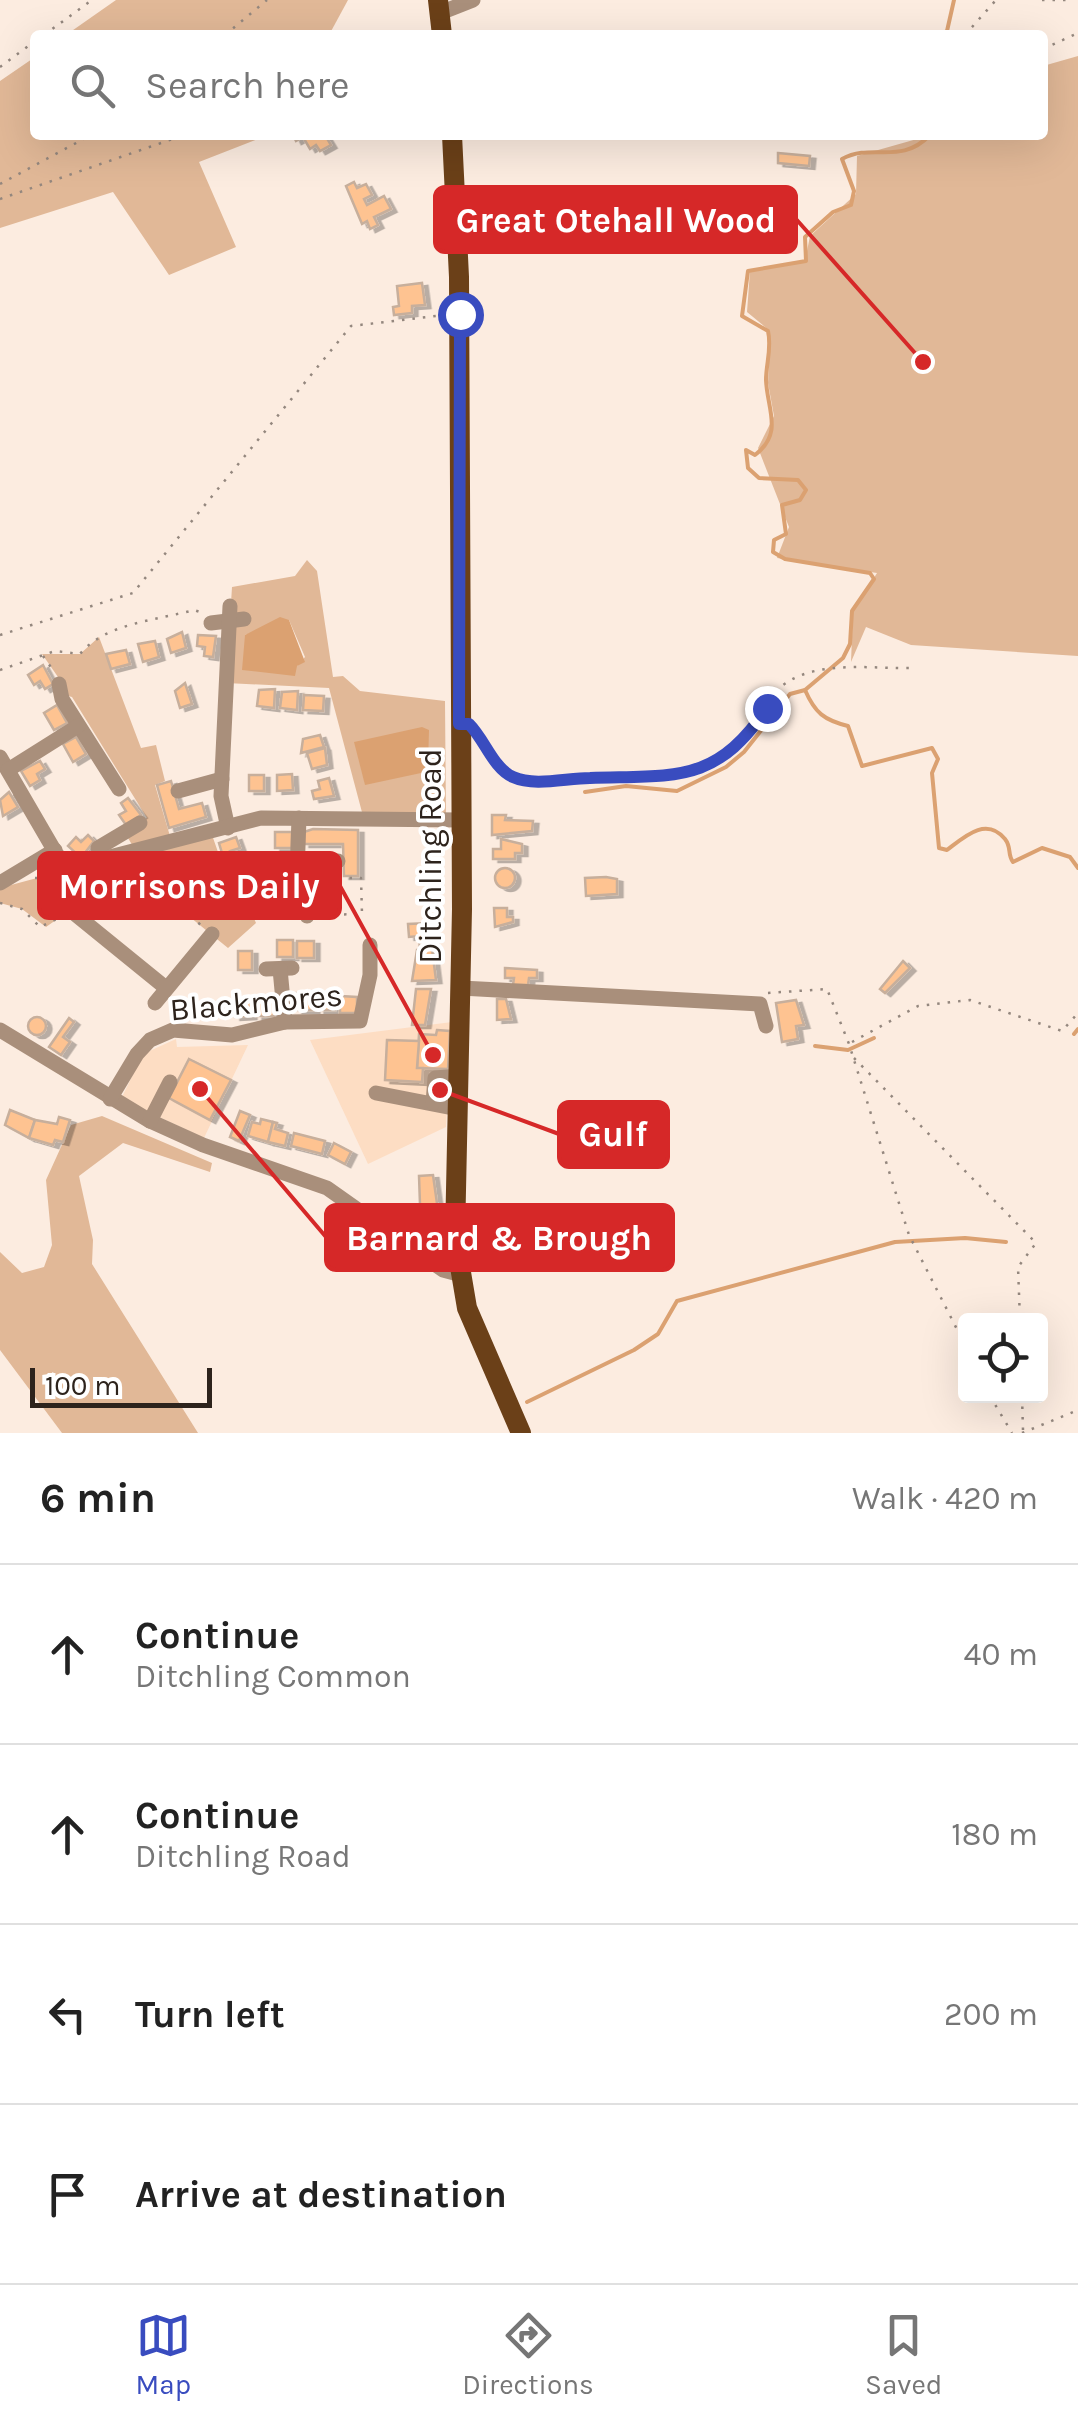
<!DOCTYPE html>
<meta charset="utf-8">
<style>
body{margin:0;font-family:Karla,sans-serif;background:#f2f2f2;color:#222}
.controls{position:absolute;right:30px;bottom:30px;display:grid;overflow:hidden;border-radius:10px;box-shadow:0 10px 40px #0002}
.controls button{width:90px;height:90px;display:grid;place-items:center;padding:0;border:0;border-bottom:2px solid #e0e0e0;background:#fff;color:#222;font:50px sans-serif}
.scale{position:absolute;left:30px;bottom:25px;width:182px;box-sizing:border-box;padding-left:10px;border:5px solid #2d231c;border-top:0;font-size:28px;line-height:35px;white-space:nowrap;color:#2d231c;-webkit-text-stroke:8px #fff;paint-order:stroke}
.stop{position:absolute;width:30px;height:30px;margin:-22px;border:8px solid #394cbf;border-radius:50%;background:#fff}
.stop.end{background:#394cbf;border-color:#fff;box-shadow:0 2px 10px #0008}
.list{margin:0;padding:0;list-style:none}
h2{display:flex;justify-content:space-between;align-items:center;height:130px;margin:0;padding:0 40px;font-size:42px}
h2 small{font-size:32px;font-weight:400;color:#767676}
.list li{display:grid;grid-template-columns:65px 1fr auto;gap:30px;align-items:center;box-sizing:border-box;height:180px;padding:0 40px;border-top:2px solid #e0e0e0}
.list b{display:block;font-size:38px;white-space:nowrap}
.list p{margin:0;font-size:32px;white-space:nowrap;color:#767676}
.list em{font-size:32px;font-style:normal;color:#767676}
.icon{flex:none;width:55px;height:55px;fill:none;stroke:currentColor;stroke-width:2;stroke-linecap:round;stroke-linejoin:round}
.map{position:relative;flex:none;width:1078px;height:1433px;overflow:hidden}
.search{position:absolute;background:#fff;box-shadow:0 10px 40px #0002;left:30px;right:30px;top:30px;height:110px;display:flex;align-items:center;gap:25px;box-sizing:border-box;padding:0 35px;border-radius:10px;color:#767676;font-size:38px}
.sheet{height:850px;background:#fff}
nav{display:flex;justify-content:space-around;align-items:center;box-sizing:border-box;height:140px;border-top:2px solid #e0e0e0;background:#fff;font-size:28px;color:#767676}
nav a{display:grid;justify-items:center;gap:5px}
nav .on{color:#394cbf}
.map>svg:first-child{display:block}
.built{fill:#fdddc3}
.green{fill:#e1b897;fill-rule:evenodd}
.water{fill:#dba171}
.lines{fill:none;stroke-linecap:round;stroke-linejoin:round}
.stream{stroke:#dba171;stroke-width:4}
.building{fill:#fec391;stroke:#c7af9c;stroke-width:2.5;filter:url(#shadow)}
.path{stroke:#94877e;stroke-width:2.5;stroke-dasharray:2.5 8;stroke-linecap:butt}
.minor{stroke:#a98f7b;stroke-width:15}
.major{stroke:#6b4018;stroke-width:20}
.route{stroke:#394cbf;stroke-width:12}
.labels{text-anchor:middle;stroke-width:8;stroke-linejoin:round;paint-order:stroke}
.street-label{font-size:32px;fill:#2d231c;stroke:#fff}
.leader{fill:none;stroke:#d62828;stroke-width:4}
.callout-dot{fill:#d62828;stroke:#fff;stroke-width:4}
.callout{fill:#d62828;stroke:#d62828;stroke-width:4}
.callout-label{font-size:35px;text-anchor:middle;font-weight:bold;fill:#fff}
</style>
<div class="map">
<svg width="1078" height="1433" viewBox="0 0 1078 1433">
<defs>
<filter id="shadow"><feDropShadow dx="5.5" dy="3" stdDeviation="0" flood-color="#0004"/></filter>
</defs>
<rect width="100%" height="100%" fill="#fcece0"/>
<!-- built -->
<g class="built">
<path d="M452,1022l-6,105 -78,37 -58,-124z"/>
<path d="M176,1039l1,8 71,-2 -44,93 -83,-39 22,-45z"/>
</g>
<!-- green -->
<g class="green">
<path d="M116,0h232l-19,35h-263z"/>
<path d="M1078,56v600l-167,-11 -45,-18 -15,35 2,-51 24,-38 -100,-15 12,-31 -31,-79 16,-32 -6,-33 2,-52 -23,-19 3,-41 55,-10 5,-25 46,-42 1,-38 74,-21h112v-69z"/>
<path d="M35,57v78h233l-69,27 37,85 -67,28 -56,-83 -113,36v-147z"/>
<path d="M307,560l10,11 16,106 10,-1 17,15 85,10 1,119 -83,-4 -34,-128 -103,-5 6,-96 63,-11zM289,620l16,37 -8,9 -52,-31z"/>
<path d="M99,637l42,111 15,-3 9,36 -10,4 17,58 39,-11 16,46 36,-5v8l-16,1 1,23 8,18 -28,25 -59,-48 5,-9 -5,-4 5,-5 -7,-8 -7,-27 -23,6 -12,-20 22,-15 -75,-121 -11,-3 -3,-17 -16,-23h38z"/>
<path d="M37,878h31l2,32 -24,17 -24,-18 -22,-6v-15z"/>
<path d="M102,1116l110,47 -2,9 -87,-29 -44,33 14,64 -1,24 106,169h-136l-62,-83v-98l22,21 22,-6 8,-22 -6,-65 25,-55z"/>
</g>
<!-- water -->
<g class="water">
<path d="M280,617l9,3 16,42 -8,4 -2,10 -53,-6 3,-35z"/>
<path d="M422,727l7,3 -1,36 -7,7 -56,12 -11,-43z"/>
</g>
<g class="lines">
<!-- stream -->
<g class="stream">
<path d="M939,35l8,-4 7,-31"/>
<path d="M805,690c10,23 19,30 43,36l14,40 70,-18 6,11 -6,14 7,75 8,2c17,-13 39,-34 58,-11 7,9 2,15 8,23l29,-14 28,9 8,11"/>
<path d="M585,792l41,-6 51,5 49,-24 18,-15 46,-58 15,-4 38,-32 7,-14 2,-33 22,-32 -4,-6 -85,-14 -12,-7 1,-12 12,-6 -4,-29 18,-5 6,-10 -8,-10 -39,-2 -11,-10 -2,-18 9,5c29,-22 12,-46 11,-75 0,-16 6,-32 2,-49l-26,-15 6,-45 58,-10 -1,-24 28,-25 18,-7 3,-14 -12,-32c31,-17 58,7 88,-24"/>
<path d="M1074,1034l4,-5"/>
<path d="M815,1046l33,4 26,-12"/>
<path d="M527,1402l107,-52 24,-16 19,-33 218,-59 70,-4 41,4"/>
</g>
</g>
<!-- building -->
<g class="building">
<path d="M293,135h32l6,10 -11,6 -4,-6 -6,4 -7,-12 -7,4z"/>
<path d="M778,153l32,3 -1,10 -31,-3z"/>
<path d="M354,182l3,6 9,-4 6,11 -8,4 3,6 17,-9 7,13 -17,8 4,8 -8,4 -3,-8 -5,3 -16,-38z"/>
<path d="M422,283l3,22 -13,1v7l-18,2 -1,-8 6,-1 -2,-20z"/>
<path d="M182,632l4,16 -15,5 -4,-14z"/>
<path d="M198,635l18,1 -3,21 -9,-1 1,-9 -8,-1z"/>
<path d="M155,641l4,16 -16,5 -5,-18z"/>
<path d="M126,650l4,14 -19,5 -5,-15z"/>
<path d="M43,665l10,19 -8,5 -5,-8 -6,4 -6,-10z"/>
<path d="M185,683l7,21 -12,4 -5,-17z"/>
<path d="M275,689l-1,19 -17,-2 2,-16z"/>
<path d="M298,691l-1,19 -17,-2 2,-16z"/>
<path d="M304,695l20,1 -1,15 -20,-1z"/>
<path d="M57,705l10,18 -13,7 -10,-17z"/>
<path d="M320,735l4,12 -23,6 2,-14z"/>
<path d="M76,737l10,17 -13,8 -10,-18z"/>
<path d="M325,748l2,17 -15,4 -5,-16z"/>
<path d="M40,761l5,8 -8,5 3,6 -10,6 -9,-15z"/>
<path d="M292,774l1,16 -16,1v-16z"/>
<rect x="249" y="775" width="15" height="16"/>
<path d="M329,778l5,18 -20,3 -2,-8 8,-2 -2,-8z"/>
<path d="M171,781l8,28 23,-6 4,14 -37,11 -12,-43z"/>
<path d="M9,792l9,15 -15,9 -3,-16z"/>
<path d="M128,798l13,17 -15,10 -7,-10 7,-4 -5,-8z"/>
<path d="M492,815h14l-1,5 28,1 -1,10 -40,4z"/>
<path d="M313,829l45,1v46h-14l-1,-32h-39v-12z"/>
<rect x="275" y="832" width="17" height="16"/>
<path d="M88,835l6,6 -13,17 -13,-12 8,-9 5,5z"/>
<path d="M236,837l4,11 -10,3 3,9 -8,3 -6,-20z"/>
<path d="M501,839l21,5v9h-7v6h-22v-10h8z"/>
<circle cx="505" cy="878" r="10"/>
<path d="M606,877l11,2v15l-31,2 -1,-18z"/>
<path d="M494,908h13v9h6v5l-18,5z"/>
<path d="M429,923l5,26 -14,1 -1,-14 -10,1 -1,-13z"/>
<rect x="277" y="940" width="16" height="17"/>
<rect x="297" y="941" width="17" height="17"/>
<path d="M432,949l4,31 -24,1 5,-31z"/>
<rect x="238" y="951" width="14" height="19"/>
<path d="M903,961l7,7 -25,25 -5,-4z"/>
<path d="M505,968l32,2v8h-8l-1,7h-15l1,-7h-9z"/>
<path d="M416,989h15l-6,36h-13z"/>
<rect x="297" y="993" width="17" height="17"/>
<path d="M335,993v17h-16v-16z"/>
<path d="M340,996l17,1v16h-17z"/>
<path d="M257,999h16l1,17h-17z"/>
<path d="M497,999h9l5,20 -14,1z"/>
<path d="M235,1000h16v16l-16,1z"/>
<path d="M796,1000l8,25 -8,1 2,13 -16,3 -6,-39z"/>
<circle cx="37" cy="1026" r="9"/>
<path d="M69,1018l5,4 -11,15 7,5 -9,13 -12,-8z"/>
<path d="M437,1030l13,1 -2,38 -31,-1 2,-34 17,1z"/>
<path d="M387,1040l32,1 -2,27h6l-1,14 -37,-2z"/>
<path d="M189,1059l42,21 -21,40 -41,-22z"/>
<path d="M10,1110l25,10 -6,18 -24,-13z"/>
<path d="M240,1111l10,4 -11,26 -9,-4z"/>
<path d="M59,1117l11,3 -7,22 -8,-2 -2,5 -24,-7 6,-18 22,4z"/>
<path d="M261,1119l12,3 -5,20 -20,-6 4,-14 8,2z"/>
<path d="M273,1122l4,1 -2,6 13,4 -3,13 -17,-4z"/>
<path d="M294,1133l31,8 -3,13 -31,-8z"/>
<path d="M334,1143l17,9 -6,12 -17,-9z"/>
<path d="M433,1175l8,57 -20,1 -2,-57z"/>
</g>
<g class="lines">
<!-- path -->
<g class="path">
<path d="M1042,0h25"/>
<path d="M44,35l48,-35"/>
<path d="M225,35l42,-35"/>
<path d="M965,35l31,-35"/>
<path d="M1043,49l35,-16"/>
<path d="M0,67l35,-26"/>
<path d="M747,135l2,4"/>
<path d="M0,184l91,-49"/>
<path d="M0,199l184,-64"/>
<path d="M0,635l133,-42 218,-267 93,-11"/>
<path d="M43,656l12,17"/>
<path d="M0,670l55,-19 25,3c25,-31 78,-34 114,-44l6,2"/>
<path d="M477,732l32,43 19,6c56,-4 120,7 174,-13 51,-19 52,-64 84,-85 34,-23 88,-14 127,-15"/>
<path d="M168,856l8,32 -7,12 32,25"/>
<path d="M35,878h17"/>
<path d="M318,878h43l1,36 -43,1"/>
<path d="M251,881l-3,24 4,11"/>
<path d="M0,903l22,6 18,18 21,-10"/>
<path d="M768,993l59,-4 22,55 60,191 57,112"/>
<path d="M852,1042l66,-36 52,-6 92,31 16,-18"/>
<path d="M854,1058l182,185 -18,24 2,53"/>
<path d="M990,1396l22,37"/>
<path d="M1022,1396l1,34"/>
<path d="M1022,1433l56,-23"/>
</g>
<!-- minor -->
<g class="minor">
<path d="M440,13l33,-13"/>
<path d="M211,623l33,-4"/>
<path d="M59,684l3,15 57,90"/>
<path d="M0,757l57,98 14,12 -7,28 6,15 96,78"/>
<path d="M8,770l70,-44"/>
<path d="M178,791l44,-12"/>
<path d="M228,828l-7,-32 9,-190"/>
<path d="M98,848l42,-25"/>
<path d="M300,861h38"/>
<path d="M71,867l190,-49 199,2"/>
<path d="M297,874l9,4 1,38"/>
<path d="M263,876l34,-2 2,-56"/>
<path d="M0,883l55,-33"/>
<path d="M266,969l26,-1"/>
<path d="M280,969l5,53"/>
<path d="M461,988l299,16 6,22"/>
<path d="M155,1003l57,-69"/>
<path d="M0,1030l150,91 53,24 124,43 116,82 15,4"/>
<path d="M376,1093l82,16"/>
<path d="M110,1099l27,-45 13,-14 23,-10 59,5 53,-13 75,-1 10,-46v-30"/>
<path d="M433,1103l2,-25 25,-2"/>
<path d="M150,1121l20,-39"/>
</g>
<!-- major -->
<g class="major">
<path d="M438,0l4,35"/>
<path d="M452,135l7,142 3,632 -7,328 12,71 54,125"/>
</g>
</g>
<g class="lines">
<!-- route -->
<path class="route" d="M460,314l-1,410h10c16,16 24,44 44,53 22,10 53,1 77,1 84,-3 125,7 177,-70"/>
</g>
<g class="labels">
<!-- street labels -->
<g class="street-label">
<text transform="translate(430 856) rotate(-90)" y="11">Ditchling Road</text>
<text transform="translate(256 1002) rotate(-5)" y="11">Blackmores</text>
</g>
</g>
<!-- callouts -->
<path class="leader" d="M923 362L796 219M433 1055L340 886M440 1090L559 1134M200 1089L326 1237"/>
<g class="callout-dot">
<circle cx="923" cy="362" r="10"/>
<circle cx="433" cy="1055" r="10"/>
<circle cx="440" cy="1090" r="10"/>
<circle cx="200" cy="1089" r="10"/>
</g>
<g class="callout">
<rect x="435" y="187" width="361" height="65" rx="10"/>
<rect x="39" y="853" width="301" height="65" rx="10"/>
<rect x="559" y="1102" width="109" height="65" rx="10"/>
<rect x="326" y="1205" width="347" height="65" rx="10"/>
</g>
<g class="callout-label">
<text x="616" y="232">Great Otehall Wood</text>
<text x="189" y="898">Morrisons Daily</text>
<text x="613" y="1146">Gulf</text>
<text x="499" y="1250">Barnard &amp; Brough</text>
</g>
</svg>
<div class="controls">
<button><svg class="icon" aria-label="locate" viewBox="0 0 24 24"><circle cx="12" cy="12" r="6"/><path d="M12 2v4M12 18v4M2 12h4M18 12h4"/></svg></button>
</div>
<div class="scale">100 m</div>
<div class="stop" style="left:460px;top:314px"></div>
<div class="stop end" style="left:767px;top:708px"></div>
<div class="search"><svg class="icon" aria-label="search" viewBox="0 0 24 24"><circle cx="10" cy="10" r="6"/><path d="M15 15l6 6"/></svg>Search here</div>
</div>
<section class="sheet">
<h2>6 min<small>Walk · 420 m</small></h2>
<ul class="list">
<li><svg class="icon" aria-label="ahead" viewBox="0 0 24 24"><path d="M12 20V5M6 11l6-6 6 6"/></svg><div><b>Continue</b><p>Ditchling Common</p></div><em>40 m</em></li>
<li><svg class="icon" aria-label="ahead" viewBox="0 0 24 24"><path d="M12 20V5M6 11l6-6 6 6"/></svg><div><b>Continue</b><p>Ditchling Road</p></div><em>180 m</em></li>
<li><svg class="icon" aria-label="left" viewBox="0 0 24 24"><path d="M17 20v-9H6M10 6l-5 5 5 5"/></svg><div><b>Turn left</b></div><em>200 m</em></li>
<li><svg class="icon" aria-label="arrive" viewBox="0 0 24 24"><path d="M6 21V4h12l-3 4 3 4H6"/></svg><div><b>Arrive at destination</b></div></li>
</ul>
</section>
<nav>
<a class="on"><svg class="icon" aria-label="map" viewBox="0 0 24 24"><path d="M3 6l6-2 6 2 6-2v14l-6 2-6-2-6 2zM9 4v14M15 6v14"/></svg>Map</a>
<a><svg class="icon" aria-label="directions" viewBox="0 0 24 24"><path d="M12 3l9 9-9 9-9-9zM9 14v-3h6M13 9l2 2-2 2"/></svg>Directions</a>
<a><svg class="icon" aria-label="saved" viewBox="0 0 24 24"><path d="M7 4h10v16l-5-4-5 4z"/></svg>Saved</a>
</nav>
